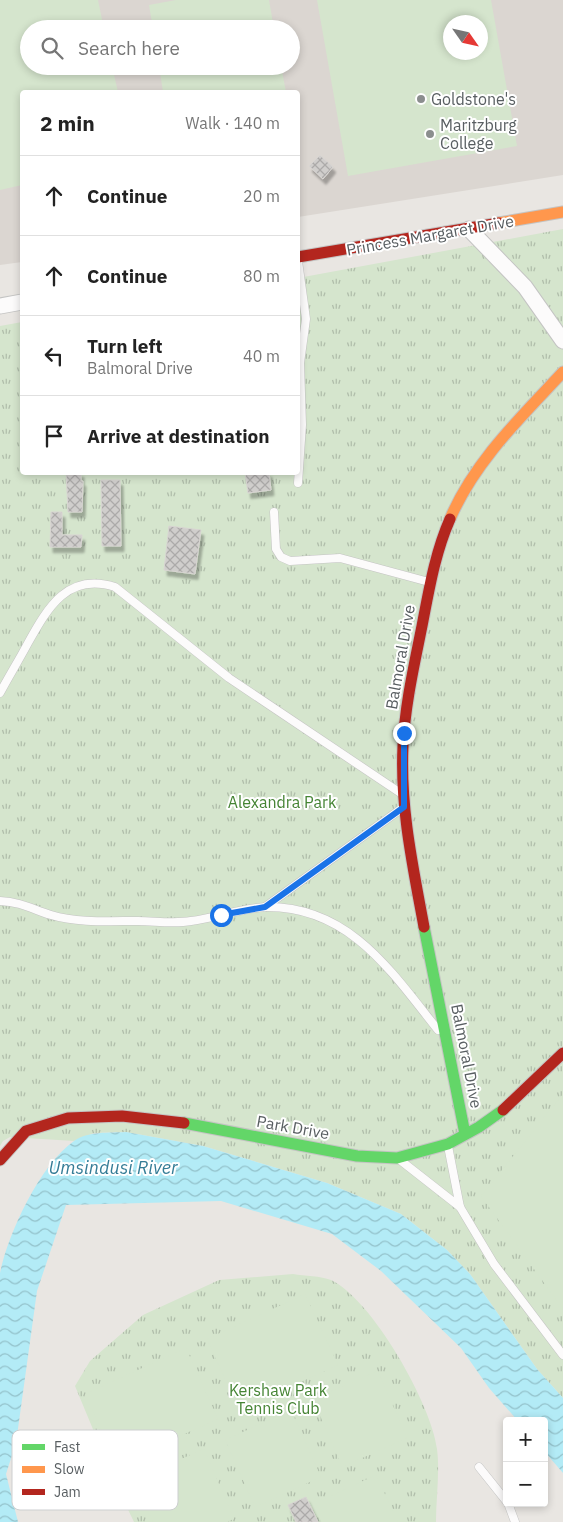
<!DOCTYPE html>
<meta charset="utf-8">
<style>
body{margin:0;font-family:"IBM Plex Sans",sans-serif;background:#f6f6f6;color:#222}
.controls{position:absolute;right:15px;bottom:15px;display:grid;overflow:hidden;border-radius:5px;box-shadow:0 2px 8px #0003}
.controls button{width:45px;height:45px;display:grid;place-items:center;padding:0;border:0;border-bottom:1px solid #e0e0e0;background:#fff;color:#222;font:25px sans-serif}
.compass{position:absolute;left:443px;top:15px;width:45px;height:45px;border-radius:50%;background:#fff;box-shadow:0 2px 8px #0003;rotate:124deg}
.stop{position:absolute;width:15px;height:15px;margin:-11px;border:4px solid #1a73e8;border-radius:50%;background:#fff}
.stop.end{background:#1a73e8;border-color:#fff;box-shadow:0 1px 5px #0008}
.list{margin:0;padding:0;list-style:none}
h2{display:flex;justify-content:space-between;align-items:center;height:65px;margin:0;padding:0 20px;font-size:21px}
h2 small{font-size:16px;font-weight:400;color:#767676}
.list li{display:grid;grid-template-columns:32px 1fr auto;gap:15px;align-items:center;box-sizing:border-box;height:80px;padding:0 20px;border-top:1px solid #e0e0e0}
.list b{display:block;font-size:19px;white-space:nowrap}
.list p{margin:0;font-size:16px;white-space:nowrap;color:#767676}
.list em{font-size:16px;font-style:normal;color:#767676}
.icon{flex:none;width:28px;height:28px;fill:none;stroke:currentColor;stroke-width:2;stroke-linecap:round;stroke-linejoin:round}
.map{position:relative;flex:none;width:563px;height:1522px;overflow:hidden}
.search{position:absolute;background:#fff;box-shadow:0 2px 8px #0003;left:20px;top:20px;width:280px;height:55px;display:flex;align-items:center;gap:12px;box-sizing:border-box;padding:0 18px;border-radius:28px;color:#767676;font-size:19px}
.panel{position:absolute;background:#fff;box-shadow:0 2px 8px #0003;left:20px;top:90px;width:280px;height:385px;border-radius:5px}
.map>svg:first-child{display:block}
.education{fill:#dbd6d1;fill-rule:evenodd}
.park{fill:url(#park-tufts)}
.pitch{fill:#d5e5cd;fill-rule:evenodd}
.water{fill:url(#water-waves)}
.building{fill:url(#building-cross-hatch);stroke:#d8d5d2;filter:url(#shadow)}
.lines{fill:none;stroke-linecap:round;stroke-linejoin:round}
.lane-casing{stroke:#c4c4c3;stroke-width:9}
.street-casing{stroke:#c4c4c3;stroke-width:17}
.fast-casing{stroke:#c4c4c3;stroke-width:13}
.slow-casing{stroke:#c4c4c3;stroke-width:13}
.jam-casing{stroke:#c4c4c3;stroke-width:13}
.lane{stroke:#fcfbfb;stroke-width:8}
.street{stroke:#fcfbfb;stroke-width:15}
.fast{stroke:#63d668;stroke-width:11}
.slow{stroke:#ff974d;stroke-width:11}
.jam{stroke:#b3261e;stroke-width:11}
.route{stroke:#1a73e8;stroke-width:6}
.poi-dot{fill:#8b8e8e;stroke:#fff;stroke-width:2}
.labels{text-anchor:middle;stroke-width:4;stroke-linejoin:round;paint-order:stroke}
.poi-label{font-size:16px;fill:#585e61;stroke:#fff;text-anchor:start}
.street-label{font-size:16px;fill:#585e61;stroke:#fff}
.park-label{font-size:16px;fill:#458434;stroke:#fff}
.water-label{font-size:18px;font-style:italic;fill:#347c96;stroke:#fff}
.key{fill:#fff;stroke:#cdcfd0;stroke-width:1}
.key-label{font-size:14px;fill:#585e61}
</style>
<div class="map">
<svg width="563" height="1522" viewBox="0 0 563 1522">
<defs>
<pattern id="park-tufts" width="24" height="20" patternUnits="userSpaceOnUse" patternTransform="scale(1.25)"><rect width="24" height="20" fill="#d5e5cd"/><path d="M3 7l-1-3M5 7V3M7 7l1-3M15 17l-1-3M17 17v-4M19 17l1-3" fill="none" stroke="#b0bdaa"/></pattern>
<pattern id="water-waves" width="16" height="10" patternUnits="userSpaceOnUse" patternTransform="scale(1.25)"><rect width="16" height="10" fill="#b3ebf6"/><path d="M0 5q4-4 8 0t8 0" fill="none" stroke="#94c2cb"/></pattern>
<pattern id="building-cross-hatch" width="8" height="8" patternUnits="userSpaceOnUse" patternTransform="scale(1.25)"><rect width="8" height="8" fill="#d0cecc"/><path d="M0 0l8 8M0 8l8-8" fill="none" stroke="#acaaa9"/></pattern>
<filter id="shadow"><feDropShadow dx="3" dy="5.5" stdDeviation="1" flood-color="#0004"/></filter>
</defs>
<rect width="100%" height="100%" fill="#e9e6e2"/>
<!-- education -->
<path class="education" d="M0,0h563v175l-265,42v-125h-276v170l-22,3zM450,22h30v30h-30zM29,29h262v37h-262z"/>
<!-- park -->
<g class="park">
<path d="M563,229v1169l-26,-29 -67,-95 -23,-24 -46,-36 -74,-31 -124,-37 -77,-14 -32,1 -20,8 -64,-4 -7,4 -3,5v-820l22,-4v150h276v-194z"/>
<path d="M293,1274c12,2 28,2 38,6 41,19 101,125 106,169 3,23 -1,49 -1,73h-302l-17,-35 -42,-101 15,-25 53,-46 76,-35z"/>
</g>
<!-- pitch -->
<g class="pitch">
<path d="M0,0h98l6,29h-75v37h83l6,26h-96v93l-22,5z"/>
<path d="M176,0h93l5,29h-121l-4,-24z"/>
<path d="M317,0h174l26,146 -169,30zM450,22h30v30h-30z"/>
<path d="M159,66h122l5,26h-123z"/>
<path d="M563,1094v215l-82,-113z"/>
<path d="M305,1294l33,71 -99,45 -32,-71z"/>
<path d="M186,1348l32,71 -101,45 -32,-70z"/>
<path d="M378,1371l29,67 -65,29 -29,-68z"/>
<path d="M291,1410l30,67 -66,30 -30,-67z"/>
<path d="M204,1449l30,70 -8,3h-73l-18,-43z"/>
<path d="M376,1475l22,47h-77l-8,-18z"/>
</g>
<!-- water -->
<path class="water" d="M126,1132l77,14 124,37 74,31 46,36 23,24 67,95 26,29v75l-19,-22v-30h-26l-29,-33 -28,-40 -80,-77 -49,-37 -111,-33 -155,4 -29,86 -21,152 -10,31 12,48h-18v-249c8,-40 40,-108 74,-132 14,-10 35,-8 52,-9z"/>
<!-- building -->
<g class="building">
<path d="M320,155l13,12 -10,12 -14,-13z"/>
<path d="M66,472h15v9h2l-1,31h-14z"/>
<path d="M245,472h24l2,18 -23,3z"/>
<path d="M101,480h19l1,66h-19z"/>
<path d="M51,512h11v23h20l-1,12h-31z"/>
<path d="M169,526l32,4 -6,44 -31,-4z"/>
<path d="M306,1497l12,25h-22l-8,-17z"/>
</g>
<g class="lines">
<defs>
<g id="lane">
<path d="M298,261l8,58 -6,44 2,62 -4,58"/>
<path d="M274,512l2,37 5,8 9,4 50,-3 89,24"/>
<path d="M0,693c9,-17 19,-33 28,-50 20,-36 40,-71 87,-56l114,91 170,114"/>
<path d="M0,901c21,1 32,8 51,14 26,8 59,6 87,6 17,0 36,3 53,0 25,-3 50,-13 75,-14 83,-1 125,64 172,123"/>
<path d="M265,907l136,-98"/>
<path d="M448,1146l12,61 34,57 69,91"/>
<path d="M400,1160l60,47"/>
<path d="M479,1467l28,35"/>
<path d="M508,1503l7,19"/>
</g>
<g id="street">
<path d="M469,229l56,58 38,54"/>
<path d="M0,306l22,-4"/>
</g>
<g id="fast">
<path d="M424,927l41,207"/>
<path d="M184,1123l173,33 40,2 51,-14 31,-17 24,-17"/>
</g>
<g id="slow">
<path d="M499,223l64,-11"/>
<path d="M450,519c24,-57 71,-102 113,-147"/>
</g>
<g id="jam">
<path d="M298,257l201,-34"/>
<path d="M424,927c-11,-60 -24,-119 -21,-181 2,-41 11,-80 19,-120 7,-36 13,-73 28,-107"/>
<path d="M503,1110l60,-57"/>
<path d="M0,1160l26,-29 42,-13 54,-2 62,7"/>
</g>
</defs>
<!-- lane casing -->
<use href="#lane" class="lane-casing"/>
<!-- street casing -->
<use href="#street" class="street-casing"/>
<!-- fast casing -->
<use href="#fast" class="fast-casing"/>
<!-- slow casing -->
<use href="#slow" class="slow-casing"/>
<!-- jam casing -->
<use href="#jam" class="jam-casing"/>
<!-- lane -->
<use href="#lane" class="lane"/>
<!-- street -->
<use href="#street" class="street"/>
<!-- fast -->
<use href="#fast" class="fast"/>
<!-- slow -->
<use href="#slow" class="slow"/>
<!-- jam -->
<use href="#jam" class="jam"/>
</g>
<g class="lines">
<!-- route -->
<path class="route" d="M221,915l44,-8 139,-100v-74"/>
</g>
<!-- markers -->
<g class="poi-dot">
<circle cx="421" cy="99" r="5"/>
<circle cx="430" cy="134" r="5"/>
</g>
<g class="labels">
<!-- poi labels -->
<g class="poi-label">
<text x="431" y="105">Goldstone's</text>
<text x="440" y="131">Maritzburg<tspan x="440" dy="18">College</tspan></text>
</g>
<!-- street labels -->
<g class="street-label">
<text transform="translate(430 235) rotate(-10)" y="6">Princess Margaret Drive</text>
<text transform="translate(400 657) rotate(-80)" y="6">Balmoral Drive</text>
<text transform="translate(467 1056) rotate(79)" y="6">Balmoral Drive</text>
<text transform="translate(293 1127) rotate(10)" y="6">Park Drive</text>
</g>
<!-- park labels -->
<g class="park-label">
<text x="282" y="808">Alexandra Park</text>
<text x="278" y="1396">Kershaw Park<tspan x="278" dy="18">Tennis Club</tspan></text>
</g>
<!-- water labels -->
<g class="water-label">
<text x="113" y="1174">Umsindusi River</text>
</g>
</g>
<!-- legend -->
<rect x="12" y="1430" width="166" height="80" rx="8" class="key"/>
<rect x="22" y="1444" width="23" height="6" fill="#63d668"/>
<rect x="22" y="1466" width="23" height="7" fill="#ff974d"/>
<rect x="22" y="1489" width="23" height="6" fill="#b3261e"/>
<g class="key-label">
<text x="54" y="1452">Fast</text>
<text x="54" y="1474">Slow</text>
<text x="54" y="1497">Jam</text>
</g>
</svg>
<div class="controls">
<button>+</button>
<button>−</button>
</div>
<svg class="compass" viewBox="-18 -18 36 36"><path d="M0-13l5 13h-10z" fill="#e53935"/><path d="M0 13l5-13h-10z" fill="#767676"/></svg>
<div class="stop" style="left:221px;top:915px"></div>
<div class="stop end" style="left:404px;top:733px"></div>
<div class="search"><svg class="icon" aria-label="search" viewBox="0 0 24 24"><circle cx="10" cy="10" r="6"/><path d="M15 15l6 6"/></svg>Search here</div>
<section class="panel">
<h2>2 min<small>Walk · 140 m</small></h2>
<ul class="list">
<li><svg class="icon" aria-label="ahead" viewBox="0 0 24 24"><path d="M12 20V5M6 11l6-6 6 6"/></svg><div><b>Continue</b></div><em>20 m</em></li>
<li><svg class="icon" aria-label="ahead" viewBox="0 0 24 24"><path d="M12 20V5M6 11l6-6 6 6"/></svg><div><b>Continue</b></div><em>80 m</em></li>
<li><svg class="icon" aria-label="left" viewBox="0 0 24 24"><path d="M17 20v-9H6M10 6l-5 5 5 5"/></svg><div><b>Turn left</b><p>Balmoral Drive</p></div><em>40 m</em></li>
<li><svg class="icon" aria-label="arrive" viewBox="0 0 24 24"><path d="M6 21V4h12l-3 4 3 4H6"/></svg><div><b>Arrive at destination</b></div></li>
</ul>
</section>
</div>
